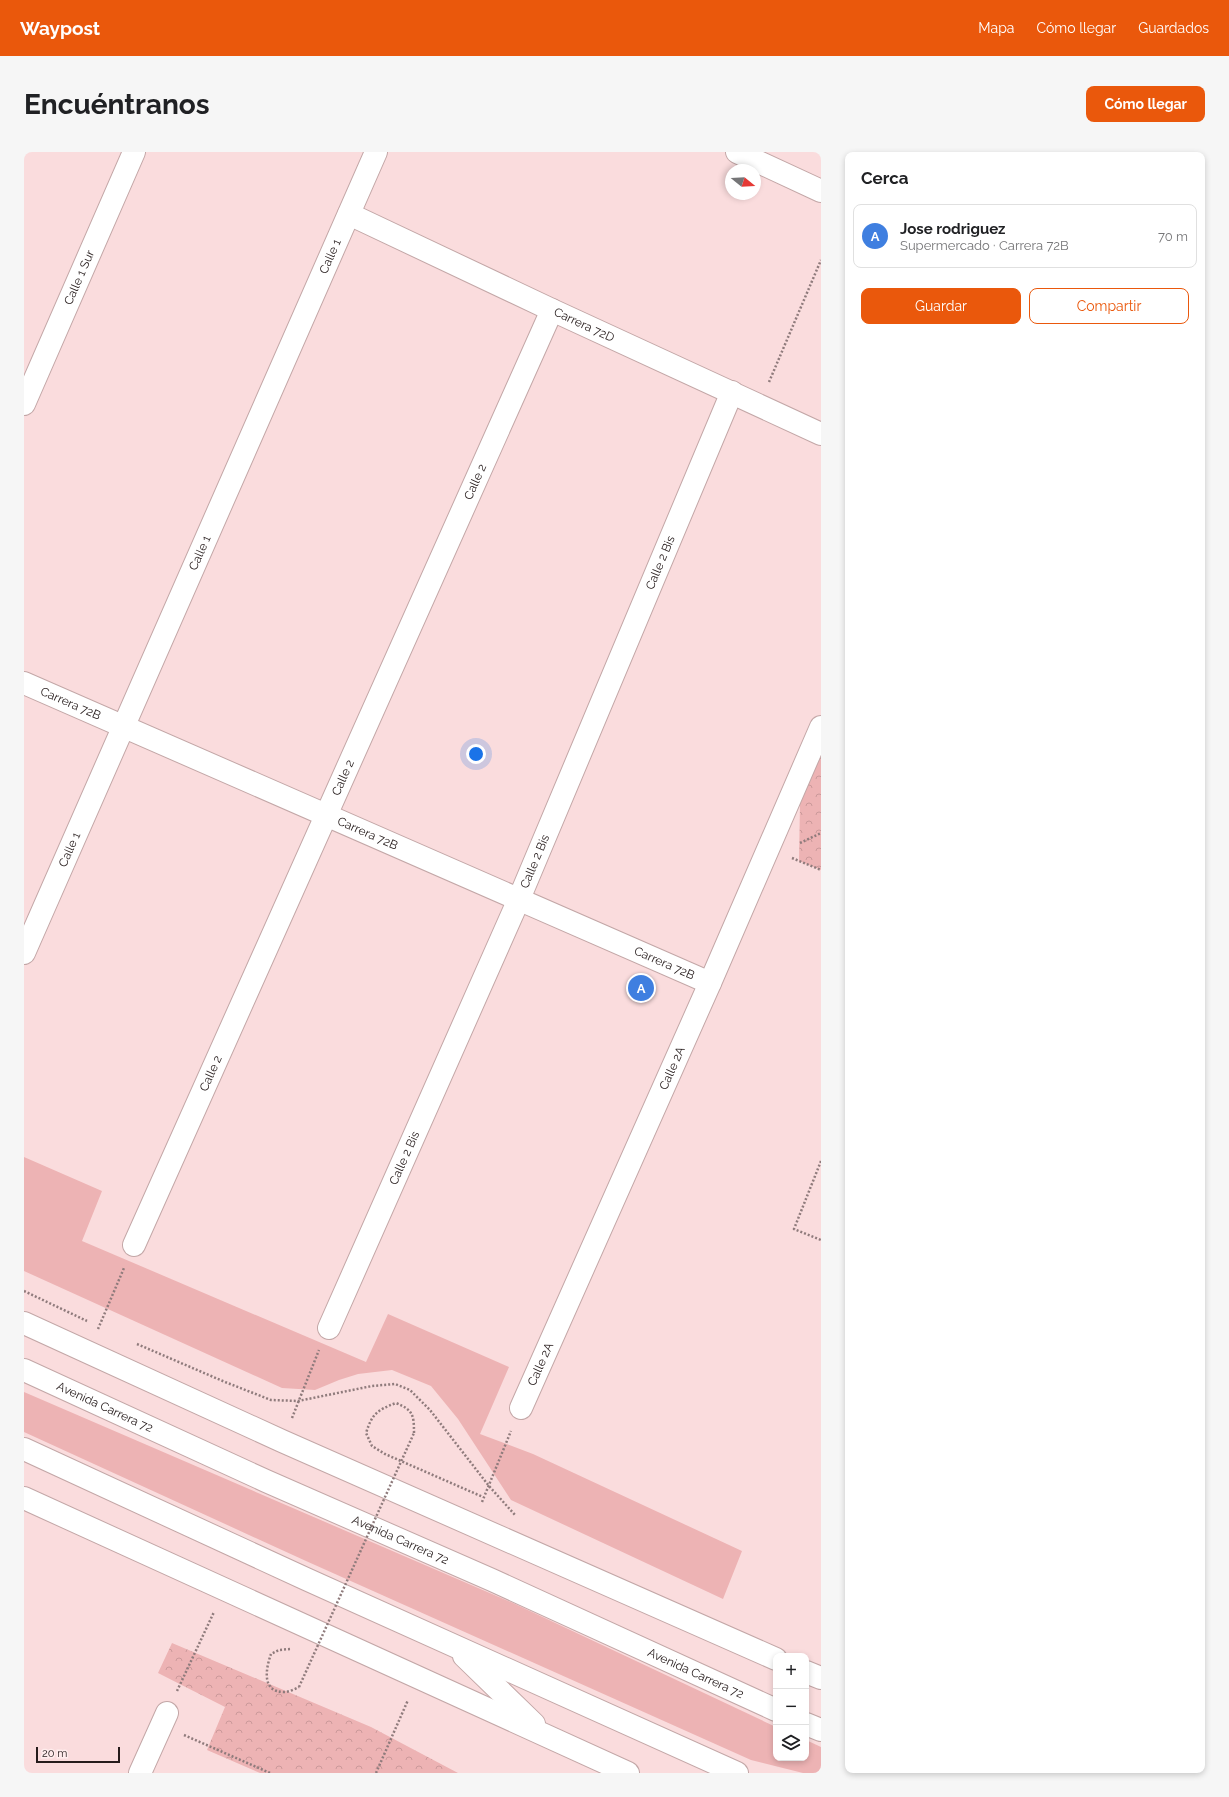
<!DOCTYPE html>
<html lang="es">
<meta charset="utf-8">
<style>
body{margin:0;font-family:Raleway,sans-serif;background:#f6f6f6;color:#202124}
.controls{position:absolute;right:12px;bottom:12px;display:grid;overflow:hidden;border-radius:8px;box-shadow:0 2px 6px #0003}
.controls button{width:36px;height:36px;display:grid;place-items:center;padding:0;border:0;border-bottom:1px solid #e0e0e0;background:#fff;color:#202124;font:20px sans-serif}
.compass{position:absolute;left:701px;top:12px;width:36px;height:36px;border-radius:50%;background:#fff;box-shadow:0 2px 6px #0003;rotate:108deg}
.scale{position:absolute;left:12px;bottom:10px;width:84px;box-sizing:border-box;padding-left:4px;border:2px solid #251b1b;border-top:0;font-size:11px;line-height:14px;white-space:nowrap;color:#251b1b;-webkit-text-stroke:3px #ffeded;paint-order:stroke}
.you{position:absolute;left:452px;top:602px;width:14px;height:14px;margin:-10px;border:3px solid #fff;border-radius:50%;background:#1a73e8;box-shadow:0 0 0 6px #1a73e833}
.badge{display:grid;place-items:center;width:26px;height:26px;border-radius:50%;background:#ea580c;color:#fff;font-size:13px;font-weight:700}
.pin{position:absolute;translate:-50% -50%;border:2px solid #fff;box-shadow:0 1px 4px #0006}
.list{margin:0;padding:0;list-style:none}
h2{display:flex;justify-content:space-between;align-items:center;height:52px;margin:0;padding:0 16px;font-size:17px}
h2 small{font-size:13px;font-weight:400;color:#757577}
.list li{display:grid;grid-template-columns:26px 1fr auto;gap:12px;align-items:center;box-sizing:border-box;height:64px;margin:0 8px 8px;padding:0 8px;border:1px solid #e0e0e0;border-radius:8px}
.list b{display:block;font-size:15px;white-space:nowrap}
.list p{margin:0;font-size:13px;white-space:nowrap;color:#757577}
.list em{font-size:13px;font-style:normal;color:#757577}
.actions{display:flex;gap:8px;padding:12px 16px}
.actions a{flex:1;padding:9px 0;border:1px solid #ea580c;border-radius:8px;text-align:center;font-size:14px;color:#ea580c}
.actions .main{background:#ea580c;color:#fff}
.icon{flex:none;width:22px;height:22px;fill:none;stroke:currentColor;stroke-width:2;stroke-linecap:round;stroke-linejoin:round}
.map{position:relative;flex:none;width:797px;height:1621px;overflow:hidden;border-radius:8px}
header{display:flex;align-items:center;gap:24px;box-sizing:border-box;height:56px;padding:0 20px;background:#ea580c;color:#fff}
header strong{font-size:19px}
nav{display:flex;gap:22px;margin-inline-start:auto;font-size:14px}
.intro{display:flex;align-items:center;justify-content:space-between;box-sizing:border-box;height:96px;padding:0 24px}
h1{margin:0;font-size:28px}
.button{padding:10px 18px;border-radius:8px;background:#ea580c;color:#fff;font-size:14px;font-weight:700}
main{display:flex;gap:24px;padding:0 24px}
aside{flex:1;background:#fff;border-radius:8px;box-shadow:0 2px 6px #0003}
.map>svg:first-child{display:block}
.grass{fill:#edb3b4}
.park{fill:url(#park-crowns)}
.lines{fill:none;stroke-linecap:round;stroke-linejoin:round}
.street-casing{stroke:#c3a7a7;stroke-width:24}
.secondary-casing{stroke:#c3a7a7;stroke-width:24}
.highway-casing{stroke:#c3a7a7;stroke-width:24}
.path{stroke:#8f7b7c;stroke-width:2.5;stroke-dasharray:2 2;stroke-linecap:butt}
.street{stroke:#fff;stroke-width:22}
.secondary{stroke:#fff;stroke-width:22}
.highway{stroke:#fff;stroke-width:22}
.path-bridge{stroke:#8f7b7c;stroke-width:2.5;stroke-dasharray:2 2;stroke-linecap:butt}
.labels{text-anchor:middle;stroke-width:3;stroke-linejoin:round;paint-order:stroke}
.street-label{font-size:12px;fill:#251b1b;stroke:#ffeded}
</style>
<header>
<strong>Waypost</strong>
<nav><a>Mapa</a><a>Cómo llegar</a><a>Guardados</a></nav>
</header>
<div class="intro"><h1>Encuéntranos</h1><a class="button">Cómo llegar</a></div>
<main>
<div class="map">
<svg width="797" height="1621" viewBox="0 0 797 1621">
<defs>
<pattern id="park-crowns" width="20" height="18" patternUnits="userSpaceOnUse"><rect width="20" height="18" fill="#edb3b4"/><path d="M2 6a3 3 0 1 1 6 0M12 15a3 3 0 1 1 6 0" fill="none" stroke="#cb999a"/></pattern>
</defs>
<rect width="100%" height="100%" fill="#fadcdd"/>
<!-- grass -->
<g class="grass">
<path d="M0,1005l78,34 -20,50 284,121 22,-48 121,53 -29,67 53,20 209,97 -19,48 -212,-99 -53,-81 -27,-33 -39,-16 -34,4 -19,6 -24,10 -33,-2 -258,-117z"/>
<path d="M0,1240l489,211 263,124v31h30v-18l15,7v26h-18l-52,-13 -445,-199 -282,-129z"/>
</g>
<!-- park -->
<g class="park">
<path d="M797,603v115l-22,-9 1,-58z"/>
<path d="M148,1491l199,84 87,46h-198l-53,-23 18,-43 -67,-34z"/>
</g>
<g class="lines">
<defs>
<g id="street">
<path d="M713,0l84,39"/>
<path id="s1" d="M325,62l203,96 269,124"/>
<path id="s2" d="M0,252l110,-252"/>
<path id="s3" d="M0,531l686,300"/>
<path id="s4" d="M110,1093l418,-935"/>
<path id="s5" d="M305,1176l190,-429 213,-507"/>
<path id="s6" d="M497,1256l189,-425 111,-256"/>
<path d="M116,1621l27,-60"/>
</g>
<g id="secondary">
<path id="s7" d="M0,801l352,-801"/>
</g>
<g id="highway">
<path d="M0,1171l258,118 494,218"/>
<path id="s8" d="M0,1218l242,111 226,99 284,130"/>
<path d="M0,1297l282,130 431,194"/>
<path d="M0,1346l604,275"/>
<path d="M440,1504l70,68"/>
<path d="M782,1520l15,6"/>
<path d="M782,1572l15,6"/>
</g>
</defs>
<!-- street casing -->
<use href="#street" class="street-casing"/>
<!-- secondary casing -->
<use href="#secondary" class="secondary-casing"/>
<!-- highway casing -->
<use href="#highway" class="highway-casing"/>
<!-- path -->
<g class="path">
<path d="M745,230l52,-122"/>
<path d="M776,691l21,-10"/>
<path d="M768,706l29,12"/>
<path d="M797,1009l-27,68 27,11"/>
<path d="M0,1139l63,30"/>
<path d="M74,1177l26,-61"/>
<path d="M113,1192l88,38 46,18 27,1 74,-15 23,-2 15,6 20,20 59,76 26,29"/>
<path d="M268,1266l27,-68"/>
<path d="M390,1281c0,-18 -1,-23 -18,-30 -19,7 -24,11 -30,30l6,13 13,8 98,43"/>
<path d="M458,1350l29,-71"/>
<path d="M266,1497l-11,1 -8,4c-5,14 -10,38 13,38 5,0 11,-3 15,-5"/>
<path d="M153,1539l37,-79"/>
<path d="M160,1583l86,38"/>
<path d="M352,1621l32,-73"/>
</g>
<!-- street -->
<use href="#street" class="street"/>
<!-- secondary -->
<use href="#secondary" class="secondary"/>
<!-- highway -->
<use href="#highway" class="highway"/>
<!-- path-bridge -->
<path class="path-bridge" d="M275,1535l115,-254"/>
</g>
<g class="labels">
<!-- street labels -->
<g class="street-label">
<text dy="4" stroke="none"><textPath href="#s7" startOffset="761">Calle 1</textPath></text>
<text dy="4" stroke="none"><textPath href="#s2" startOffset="138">Calle 1 Sur</textPath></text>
<text dy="4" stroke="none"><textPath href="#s1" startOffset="260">Carrera 72D</textPath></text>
<text dy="4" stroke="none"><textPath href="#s4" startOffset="836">Calle 2</textPath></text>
<text dy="4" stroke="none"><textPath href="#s7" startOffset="437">Calle 1</textPath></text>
<text dy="4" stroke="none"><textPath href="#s5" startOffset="834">Calle 2 Bis</textPath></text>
<text dy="4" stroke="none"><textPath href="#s3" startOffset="51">Carrera 72B</textPath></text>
<text dy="4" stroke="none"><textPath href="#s4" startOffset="512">Calle 2</textPath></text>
<text dy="4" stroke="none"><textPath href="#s3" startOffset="375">Carrera 72B</textPath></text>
<text dy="4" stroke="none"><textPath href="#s7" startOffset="113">Calle 1</textPath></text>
<text dy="4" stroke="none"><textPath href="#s5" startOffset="510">Calle 2 Bis</textPath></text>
<text dy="4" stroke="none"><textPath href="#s3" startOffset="699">Carrera 72B</textPath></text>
<text dy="4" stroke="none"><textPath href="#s6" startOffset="372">Calle 2A</textPath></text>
<text dy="4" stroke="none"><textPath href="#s4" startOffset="188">Calle 2</textPath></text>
<text dy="4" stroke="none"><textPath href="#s5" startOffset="186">Calle 2 Bis</textPath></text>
<text dy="4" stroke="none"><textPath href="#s6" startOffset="48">Calle 2A</textPath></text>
<text dy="4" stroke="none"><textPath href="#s8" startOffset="89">Avenida Carrera 72</textPath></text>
<text dy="4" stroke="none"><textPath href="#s8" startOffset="413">Avenida Carrera 72</textPath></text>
<text dy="4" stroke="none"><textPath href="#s8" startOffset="737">Avenida Carrera 72</textPath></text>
</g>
</g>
</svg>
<div class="controls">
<button>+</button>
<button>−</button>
<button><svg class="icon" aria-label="layers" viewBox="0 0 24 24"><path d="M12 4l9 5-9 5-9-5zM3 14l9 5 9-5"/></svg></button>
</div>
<svg class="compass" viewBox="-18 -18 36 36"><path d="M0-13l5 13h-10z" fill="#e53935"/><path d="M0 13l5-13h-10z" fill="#757577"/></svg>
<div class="scale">20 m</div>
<div class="you"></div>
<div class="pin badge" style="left:617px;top:836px;background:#3f7fe0">A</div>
</div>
<aside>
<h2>Cerca<small></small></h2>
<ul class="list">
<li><span class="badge" style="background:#3f7fe0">A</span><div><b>Jose rodriguez</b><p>Supermercado · Carrera 72B</p></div><em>70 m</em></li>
</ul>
<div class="actions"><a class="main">Guardar</a><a>Compartir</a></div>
</aside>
</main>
